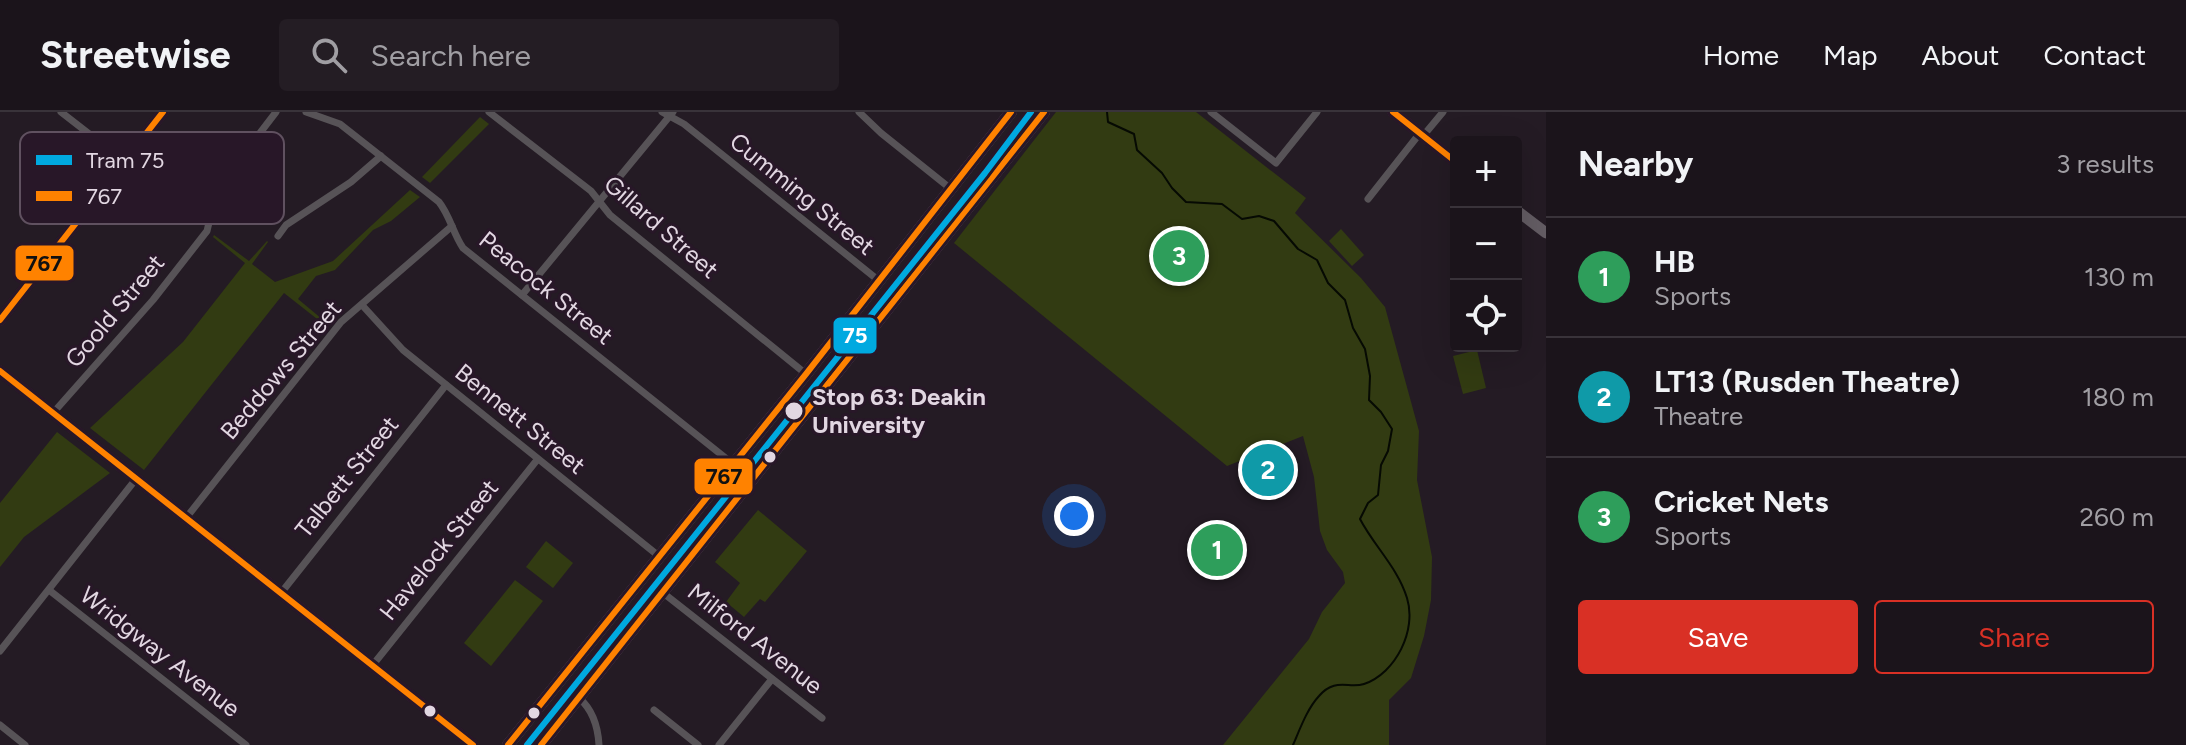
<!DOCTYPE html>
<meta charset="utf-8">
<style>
body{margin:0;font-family:Figtree,sans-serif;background:#241d24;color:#f1f3f6}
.controls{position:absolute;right:24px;top:24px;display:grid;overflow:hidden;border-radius:8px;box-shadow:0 8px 32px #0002}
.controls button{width:72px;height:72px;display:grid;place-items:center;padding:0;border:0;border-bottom:2px solid #39333a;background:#1b141b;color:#f1f3f6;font:40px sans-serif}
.you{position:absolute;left:1074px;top:404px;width:28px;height:28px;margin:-20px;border:6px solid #fff;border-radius:50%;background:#1a73e8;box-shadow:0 0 0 12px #1a73e833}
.badge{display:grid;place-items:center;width:52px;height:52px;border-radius:50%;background:#d93025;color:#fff;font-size:26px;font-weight:700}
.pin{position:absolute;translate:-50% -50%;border:4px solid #fff;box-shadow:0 2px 8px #0006}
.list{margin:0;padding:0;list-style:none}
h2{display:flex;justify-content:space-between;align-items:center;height:104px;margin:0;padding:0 32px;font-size:34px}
h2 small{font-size:26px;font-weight:400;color:#a09ea3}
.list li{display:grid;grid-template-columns:52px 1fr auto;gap:24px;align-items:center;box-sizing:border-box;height:120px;padding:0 32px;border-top:2px solid #39333a}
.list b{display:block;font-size:30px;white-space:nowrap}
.list p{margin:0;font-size:26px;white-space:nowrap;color:#a09ea3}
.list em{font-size:26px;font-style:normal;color:#a09ea3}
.actions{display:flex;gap:16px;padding:24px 32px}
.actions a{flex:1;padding:18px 0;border:2px solid #d93025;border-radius:8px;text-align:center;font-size:28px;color:#d93025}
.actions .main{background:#d93025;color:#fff}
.icon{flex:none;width:44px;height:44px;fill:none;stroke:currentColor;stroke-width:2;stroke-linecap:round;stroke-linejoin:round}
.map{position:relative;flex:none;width:1546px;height:633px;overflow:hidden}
header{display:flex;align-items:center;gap:48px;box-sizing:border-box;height:112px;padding:0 40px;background:#1b141b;border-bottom:2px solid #39333a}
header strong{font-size:38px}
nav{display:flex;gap:44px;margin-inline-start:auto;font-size:28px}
.search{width:560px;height:72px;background:#241d24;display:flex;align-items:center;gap:20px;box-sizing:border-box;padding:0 28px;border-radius:8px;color:#a09ea3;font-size:30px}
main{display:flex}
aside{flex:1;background:#1b141b}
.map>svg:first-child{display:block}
.green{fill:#323b12}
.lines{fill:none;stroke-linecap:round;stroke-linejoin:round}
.stream{stroke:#060a03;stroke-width:2}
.street{stroke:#575357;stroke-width:7}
.primary{stroke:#635c63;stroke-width:11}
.highway{stroke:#605a60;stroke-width:12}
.bus-1-casing{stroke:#281728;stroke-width:12}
.bus-1{stroke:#ff8200;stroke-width:6}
.tram-1-casing{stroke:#281728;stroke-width:12}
.tram-1{stroke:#00a9e0;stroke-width:6}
.stop-dot{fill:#e2d7e2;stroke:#281728;stroke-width:3}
.labels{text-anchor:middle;stroke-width:6;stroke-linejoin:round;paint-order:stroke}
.street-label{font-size:24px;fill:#e2d7e2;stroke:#281728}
.stop-label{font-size:24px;font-weight:bold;fill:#e2d7e2;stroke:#281728;text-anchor:start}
.key{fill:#281728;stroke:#605160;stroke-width:2}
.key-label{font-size:22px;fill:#e2d7e2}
.line-badge{stroke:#281728;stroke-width:3}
.badge-label{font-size:22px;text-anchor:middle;font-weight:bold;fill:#fff}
.pale-badge-label{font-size:22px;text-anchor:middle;font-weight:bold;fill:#111}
</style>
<header>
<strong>Streetwise</strong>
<div class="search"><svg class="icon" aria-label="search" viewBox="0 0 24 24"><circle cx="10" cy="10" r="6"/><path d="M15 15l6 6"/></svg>Search here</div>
<nav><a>Home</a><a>Map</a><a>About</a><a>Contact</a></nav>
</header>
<main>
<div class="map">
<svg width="1546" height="633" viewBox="0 0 1546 633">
<rect width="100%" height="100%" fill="#241b24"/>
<!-- green -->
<g class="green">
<path d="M1056,0h140l110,86 -11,15 66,65 24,29 34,124 -2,49 15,77 -1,43 -7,36 -13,42 -22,22v45h-166l86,-106 13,-27 23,-29 -2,-11 -16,-22 -7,-19 -6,-54 -11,-41 -76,30 -273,-223z"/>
<path d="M480,5l9,7 -59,59 -8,-6z"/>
<path d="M410,78l10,7 -29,24 -18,9 -38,40 -19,6 -18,23 30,25 -2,2 -42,-33 -140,177 -54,-42 93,-86 62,-79 -32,-26 1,-2 35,26 18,-20 1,1 -16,22 23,18 58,-21z"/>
<path d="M1341,117l23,26 -12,11 -23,-25z"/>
<path d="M1477,238l9,38 -23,6 -10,-38z"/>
<path d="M57,320l53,41 -86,64 -24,30v-64z"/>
<path d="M758,398l49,41 -42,51 -5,-3 -16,18 -18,-15 14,-19 -25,-21z"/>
<path d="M546,429l27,22 -20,25 -27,-21z"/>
<path d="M515,468l28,21 -52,65 -27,-23z"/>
</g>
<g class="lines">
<!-- stream -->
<path class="stream" d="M1107,0l1,10 26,12 3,16 25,23 10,15 14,14 36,2 20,15 17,-3 15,5 24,28 19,11 11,23 17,17 8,28 12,21 5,27 -1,24 12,12 11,17 -4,22 -7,14 -3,30 -10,8 -8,16c14,27 38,49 47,79 10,32 -11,75 -43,86 -15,5 -29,-7 -45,12 -12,13 -19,33 -26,49"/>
<!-- street -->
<g class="street">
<path d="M61,0l63,49"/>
<path d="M306,0l34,12 99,78c11,14 14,31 24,46l270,216"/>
<path d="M489,0l102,79 19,24 196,159"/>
<path d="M662,0l22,12 194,156"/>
<path d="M859,0l22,21 70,56"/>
<path d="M1211,0l65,51 41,-51"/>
<path d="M1423,24l20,-24"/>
<path d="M1368,87l52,-66"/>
<path d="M278,124l8,-11 65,-43 30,-26"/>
<path d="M522,183l151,-183"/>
<path d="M362,193l41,45 257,207"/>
<path d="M53,301l100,-113 54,-69 10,-42 59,-77"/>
<path d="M186,406l155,-196 111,-96"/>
<path d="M49,478l197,155"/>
<path d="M662,480l160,126"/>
<path d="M281,481l165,-208"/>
<path d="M0,539l136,-172"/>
<path d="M372,554l165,-206"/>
<path d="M579,586c14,12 19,29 20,47"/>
<path d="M654,598l44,35"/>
<path d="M0,613l25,20"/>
<path d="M719,633l53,-66"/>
</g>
<!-- primary -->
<g class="primary">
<path d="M1393,0l63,50"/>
<path d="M1516,98l30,23"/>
<path d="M0,208l163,-208"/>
<path d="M0,259l473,374"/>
</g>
<!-- highway -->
<g class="highway">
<path d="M508,633l298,-371 205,-262"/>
<path d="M541,633l503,-633"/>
</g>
<defs>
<g id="bus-1">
<path d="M1393,0l63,50"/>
<path d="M0,208l163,-208"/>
<path d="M0,259l473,374"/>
<path d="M508,633l298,-371 205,-262"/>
<path d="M541,633l503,-633"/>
</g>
</defs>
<!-- bus-1 casing -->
<use href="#bus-1" class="bus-1-casing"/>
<!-- bus-1 -->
<use href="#bus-1" class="bus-1"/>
<defs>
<path id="tram-1" d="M527,633l458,-572 46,-61"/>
</defs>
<!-- tram-1 casing -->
<use href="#tram-1" class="tram-1-casing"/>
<!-- tram-1 -->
<use href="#tram-1" class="tram-1"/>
</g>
<!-- markers -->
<g class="stop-dot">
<circle cx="794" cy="299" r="10"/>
<circle cx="770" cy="345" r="7"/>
<circle cx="430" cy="599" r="7"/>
<circle cx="534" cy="601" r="7"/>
</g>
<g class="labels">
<!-- street labels -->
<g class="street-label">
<text transform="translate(802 82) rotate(39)" y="8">Cumming Street</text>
<text transform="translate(661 115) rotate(41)" y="8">Gillard Street</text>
<text transform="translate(546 176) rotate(39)" y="8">Peacock Street</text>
<text transform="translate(115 199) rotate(-50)" y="8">Goold Street</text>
<text transform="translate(281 258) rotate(-50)" y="8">Beddows Street</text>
<text transform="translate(520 307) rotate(39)" y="8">Bennett Street</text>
<text transform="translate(347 365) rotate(-51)" y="8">Talbett Street</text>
<text transform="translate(439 438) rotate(-51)" y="8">Havelock Street</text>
<text transform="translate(755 527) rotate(38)" y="8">Milford Avenue</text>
<text transform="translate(160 540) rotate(38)" y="8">Wridgway Avenue</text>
</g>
<!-- stop labels -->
<g class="stop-label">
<text x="812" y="293">Stop 63: Deakin<tspan x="812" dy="28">University</tspan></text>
</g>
</g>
<!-- legend -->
<rect x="20" y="20" width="264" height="92" rx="12" class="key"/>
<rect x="36" y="43" width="36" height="10" fill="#00a9e0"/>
<rect x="36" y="79" width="36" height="10" fill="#ff8200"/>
<g class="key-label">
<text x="86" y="56">Tram 75</text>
<text x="86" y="92">767</text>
</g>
<g class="line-badge">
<rect x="14" y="132" width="61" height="38" rx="8" fill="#ff8200"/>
<rect x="832" y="204" width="46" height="39" rx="8" fill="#00a9e0"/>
<rect x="693" y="345" width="61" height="39" rx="8" fill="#ff8200"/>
</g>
<g class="badge-label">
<text x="855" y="231">75</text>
</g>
<g class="pale-badge-label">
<text x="44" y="159">767</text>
<text x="724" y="372">767</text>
</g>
</svg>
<div class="controls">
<button>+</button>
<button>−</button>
<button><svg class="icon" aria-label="locate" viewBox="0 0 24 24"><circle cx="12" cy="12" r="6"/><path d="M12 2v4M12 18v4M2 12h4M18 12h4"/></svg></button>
</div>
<div class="you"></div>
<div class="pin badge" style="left:1217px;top:438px;background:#2e9e5b">1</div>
<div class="pin badge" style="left:1268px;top:358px;background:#0f9aa8">2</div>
<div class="pin badge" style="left:1179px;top:144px;background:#2e9e5b">3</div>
</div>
<aside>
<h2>Nearby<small>3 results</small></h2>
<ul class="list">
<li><span class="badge" style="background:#2e9e5b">1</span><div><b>HB</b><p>Sports</p></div><em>130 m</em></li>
<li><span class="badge" style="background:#0f9aa8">2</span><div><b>LT13 (Rusden Theatre)</b><p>Theatre</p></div><em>180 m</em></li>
<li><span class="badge" style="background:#2e9e5b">3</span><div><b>Cricket Nets</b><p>Sports</p></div><em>260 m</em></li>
</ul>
<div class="actions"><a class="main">Save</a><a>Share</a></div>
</aside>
</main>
